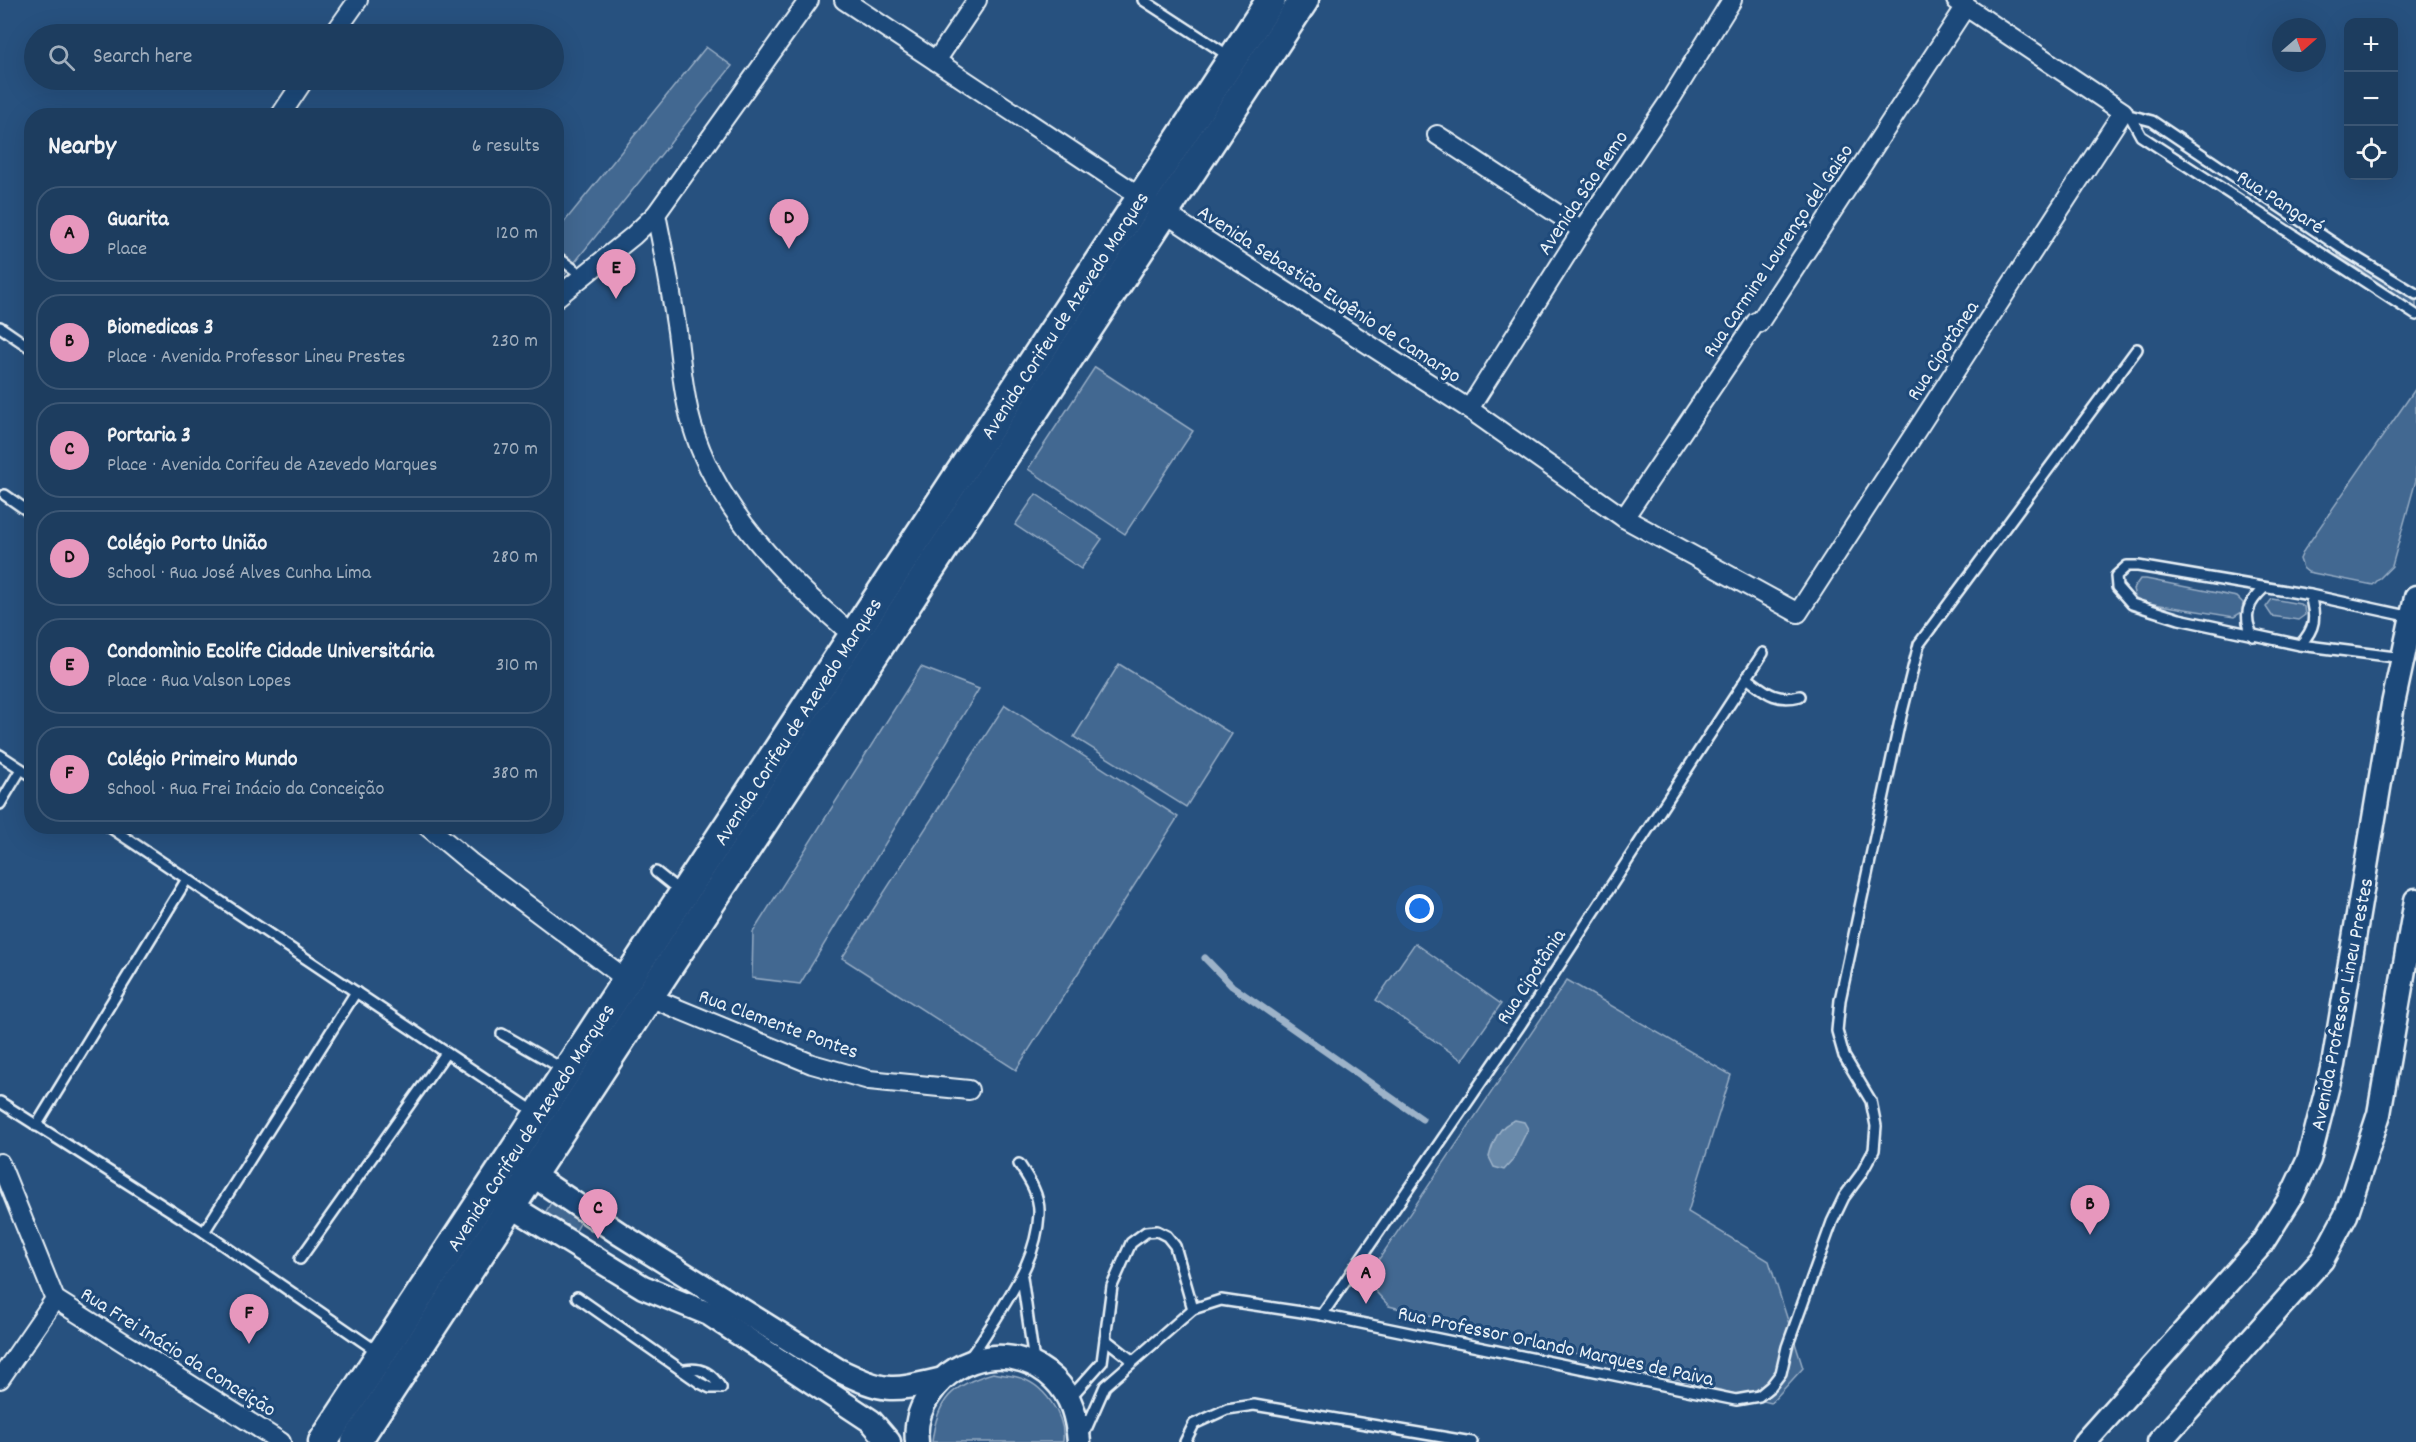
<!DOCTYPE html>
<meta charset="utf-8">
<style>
body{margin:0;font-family:Dekko,sans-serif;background:#2a4868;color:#f1f3f6}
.controls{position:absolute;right:18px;top:18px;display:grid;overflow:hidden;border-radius:12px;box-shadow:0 6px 24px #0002}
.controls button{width:54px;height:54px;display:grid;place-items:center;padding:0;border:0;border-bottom:2px solid #3b5674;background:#1d3d5f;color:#f1f3f6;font:30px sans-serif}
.compass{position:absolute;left:2272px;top:18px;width:54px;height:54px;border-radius:50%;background:#1d3d5f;box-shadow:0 6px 24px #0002;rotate:70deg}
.you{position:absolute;left:1420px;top:909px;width:21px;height:21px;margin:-15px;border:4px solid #fff;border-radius:50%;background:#1a73e8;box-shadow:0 0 0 9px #1a73e833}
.badge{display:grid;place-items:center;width:39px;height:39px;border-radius:50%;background:#e797bd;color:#111;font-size:20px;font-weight:700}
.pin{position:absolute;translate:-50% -50px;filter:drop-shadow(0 2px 3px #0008)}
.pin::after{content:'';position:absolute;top:32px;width:21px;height:18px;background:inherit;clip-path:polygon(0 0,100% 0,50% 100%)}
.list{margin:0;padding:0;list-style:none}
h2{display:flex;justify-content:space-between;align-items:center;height:78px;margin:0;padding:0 24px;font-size:26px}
h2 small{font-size:20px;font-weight:400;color:#a0aebd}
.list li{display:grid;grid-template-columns:39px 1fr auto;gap:18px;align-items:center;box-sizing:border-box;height:96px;margin:0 12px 12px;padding:0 12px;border:2px solid #3b5674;border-radius:24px}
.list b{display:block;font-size:22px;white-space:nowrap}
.list p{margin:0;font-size:20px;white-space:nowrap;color:#a0aebd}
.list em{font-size:20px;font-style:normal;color:#a0aebd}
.icon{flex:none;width:33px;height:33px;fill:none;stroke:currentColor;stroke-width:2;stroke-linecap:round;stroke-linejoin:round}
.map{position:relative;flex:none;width:2416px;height:1442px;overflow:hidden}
.search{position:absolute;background:#1d3d5f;box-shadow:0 6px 24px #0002;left:24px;top:24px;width:540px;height:66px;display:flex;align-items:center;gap:15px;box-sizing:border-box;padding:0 21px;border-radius:33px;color:#a0aebd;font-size:22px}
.panel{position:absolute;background:#1d3d5f;box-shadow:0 6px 24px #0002;left:24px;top:108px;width:540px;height:726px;border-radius:24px}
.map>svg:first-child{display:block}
.green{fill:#436891;stroke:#96acc4;stroke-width:1.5}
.water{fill:#6b8aaa;stroke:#9db3c9;stroke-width:1.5}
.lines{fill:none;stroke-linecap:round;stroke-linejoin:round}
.stream{stroke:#9db3c9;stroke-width:7}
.service-casing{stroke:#e8f1f8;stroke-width:14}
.minor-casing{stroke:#e8f1f8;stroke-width:22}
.tertiary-casing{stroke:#e8f1f8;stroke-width:27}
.primary-casing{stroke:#e8f1f8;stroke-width:33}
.service{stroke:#1f4a7a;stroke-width:9}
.minor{stroke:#1f4a7a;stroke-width:18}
.tertiary{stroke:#1f4a7a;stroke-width:22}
.primary{stroke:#1f4a7a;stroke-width:28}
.labels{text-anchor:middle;stroke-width:6;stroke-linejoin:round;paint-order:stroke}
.street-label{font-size:21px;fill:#e8f1f8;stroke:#1f4a7a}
</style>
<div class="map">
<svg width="2416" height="1442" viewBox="0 0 2416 1442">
<rect width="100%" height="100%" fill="#27517f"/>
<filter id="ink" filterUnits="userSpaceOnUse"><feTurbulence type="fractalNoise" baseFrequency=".0167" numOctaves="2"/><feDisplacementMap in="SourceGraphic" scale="12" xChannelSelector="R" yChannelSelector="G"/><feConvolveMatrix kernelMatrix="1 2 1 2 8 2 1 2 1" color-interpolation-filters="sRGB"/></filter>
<g filter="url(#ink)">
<!-- green -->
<g class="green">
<path d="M706,47l26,19 -169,211 -6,-4v-42z"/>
<path d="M2341,250l75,52v6l-78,-53z"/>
<path d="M1095,367l98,64 -68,103 -97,-65z"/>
<path d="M2416,388v92l-24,86 -19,19 -65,-13 -5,-4 -3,-9 4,-9z"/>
<path d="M1036,494l66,45 -21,30 -66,-44z"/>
<path d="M2140,579h6l91,18 6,6 -1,9 -8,5 -92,-15 -7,-5 -2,-8z"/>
<path d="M2272,599l28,5 4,3 1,8 -7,5 -26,-4 -6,-9z"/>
<path d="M1119,664l113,70 -46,73 -112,-70z"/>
<path d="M921,667l58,22 -179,295 -48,-6 1,-46z"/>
<path d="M1005,705l173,112 -162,253 -174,-112z"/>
<path d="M1415,943l86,61 -39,56 -86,-60z"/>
<path d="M1567,980l164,95 -43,137 81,49 34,107 -32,35 -382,-97 -24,-26z"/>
<path d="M552,1201l30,19 -8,14 -30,-19z"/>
<path d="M993,1373c7,2 16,2 24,4 26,6 49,38 46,65h-131c5,-43 20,-57 61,-69z"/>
</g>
<!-- water -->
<path class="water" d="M1515,1120l9,2 4,7 -16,32 -8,9 -10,-3 -5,-10c4,-15 10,-32 26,-37z"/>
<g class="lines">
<!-- stream -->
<path class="stream" d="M1205,958l27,28 190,133"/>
<defs>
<g id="service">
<path d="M1143,0l86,56"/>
<path d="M2129,115l23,6 192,129 72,44"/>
<path d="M2130,116l11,20 275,179"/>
<path d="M556,256l27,20"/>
<path d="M0,327l32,22"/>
<path d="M5,495l27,19"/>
<path d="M2253,636c-11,-21 -5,-33 11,-48"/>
<path d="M2300,645c16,-17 16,-28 10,-50"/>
<path d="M2403,658l-103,-13 -121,-26 -47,-15 -15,-17 -1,-11 11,-10h11l172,29 102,22"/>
<path d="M1747,678c19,14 28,24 53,18"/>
<path d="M0,755l32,21"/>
<path d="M0,804l21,-35"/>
<path d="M108,826l427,286"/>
<path d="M656,872l25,20"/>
<path d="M502,1034l63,36"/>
<path d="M0,1102l204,130 174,120"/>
<path d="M36,1126l151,-247"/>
<path d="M204,1232l152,-240"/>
<path d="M300,1259l146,-206"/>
<path d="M1022,1277l12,85"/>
<path d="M577,1297l123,86 10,5h11"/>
<path d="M1322,1315l199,-291 242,-371"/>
<path d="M1105,1339l28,22"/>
<path d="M969,1358c10,-12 17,-25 26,-38 20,-33 42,-65 44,-106 1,-19 -10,-35 -20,-50"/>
<path d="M685,1370c17,-3 26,3 36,18"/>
<path d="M1069,1399l33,-37 10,-76 19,-43 15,-11 11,-1 10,5 8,10 18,63"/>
<path d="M1084,1434l21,-48 88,-77 28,-9 101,15 414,85 23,-4 12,-10 10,-13 6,-26 45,-125 12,-25 17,-23 13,-24 2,-24 -5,-25 -27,-45 -7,-25 3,-31 61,-284 18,-72 218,-295"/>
<path d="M1185,1442l9,-18 33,-15 27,-4 218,37"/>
</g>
<g id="minor">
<path d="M844,0l348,231 277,178 155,109 174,95 325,-501 -167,-112"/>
<path d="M334,34l24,-34"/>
<path d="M936,61l41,-61"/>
<path d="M280,116l24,-36"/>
<path d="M1437,135l145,95"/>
<path d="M656,214c8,39 15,77 21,117 4,31 6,63 15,94 25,85 95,155 161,210"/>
<path d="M556,298l77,-62 23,-22 153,-214"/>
<path d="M1469,409l113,-179 88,-130 62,-100"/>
<path d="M1624,518l132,-196 3,1 207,-317"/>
<path d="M427,826l43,36 156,117"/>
<path d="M649,997l163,67 57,16 100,10"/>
<path d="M0,1163l55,136 226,143"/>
<path d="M0,1379l55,-80"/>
</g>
<g id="tertiary">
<path d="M519,1166l101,68 218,136c47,22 51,22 101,10"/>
<path d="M498,1198l145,89 66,27 162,107 18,21"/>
<path d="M917,1442c-2,-17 3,-34 13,-48 27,-41 87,-51 124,-15 18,17 23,40 25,63"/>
<path d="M2085,1442l176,-197 30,-48 18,-38 24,-94 60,-361 23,-107"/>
<path d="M2159,1442l163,-182 24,-45 33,-101 37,-214"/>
</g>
<g id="primary">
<path d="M323,1442l948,-1442"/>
<path d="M356,1442l948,-1442"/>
</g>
</defs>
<!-- service casing -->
<use href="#service" class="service-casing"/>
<!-- minor casing -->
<use href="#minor" class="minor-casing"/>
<!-- tertiary casing -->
<use href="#tertiary" class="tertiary-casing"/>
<!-- primary casing -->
<use href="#primary" class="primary-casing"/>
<!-- service -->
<use href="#service" class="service"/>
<!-- minor -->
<use href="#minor" class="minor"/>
<!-- tertiary -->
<use href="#tertiary" class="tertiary"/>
<!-- primary -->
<use href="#primary" class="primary"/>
</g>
</g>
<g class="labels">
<!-- street labels -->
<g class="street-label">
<text transform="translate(1582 192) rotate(-56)" y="7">Avenida São Remo</text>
<text transform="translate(2281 201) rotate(33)" y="7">Rua Pangaré</text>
<text transform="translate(1777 250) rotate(-56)" y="7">Rua Carmine Lourenço del Gaiso</text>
<text transform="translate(1330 293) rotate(33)" y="7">Avenida Sebastião Eugênio de Camargo</text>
<text transform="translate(1064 315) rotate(-57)" y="7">Avenida Corifeu de Azevedo Marques</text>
<text transform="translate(1942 350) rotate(-57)" y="7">Rua Cipotânea</text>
<text transform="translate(797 721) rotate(-57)" y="7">Avenida Corifeu de Azevedo Marques</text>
<text transform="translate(1530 976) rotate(-57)" y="7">Rua Cipotânia</text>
<text transform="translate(2341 1004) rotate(-79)" y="7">Avenida Professor Lineu Prestes</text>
<text transform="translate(779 1023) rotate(20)" y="7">Rua Clemente Pontes</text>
<text transform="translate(530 1127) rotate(-57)" y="7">Avenida Corifeu de Azevedo Marques</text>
<text transform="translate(1556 1345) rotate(12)" y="7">Rua Professor Orlando Marques de Paiva</text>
<text transform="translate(179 1351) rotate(32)" y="7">Rua Frei Inácio da Conceição</text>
</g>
</g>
</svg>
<div class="controls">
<button>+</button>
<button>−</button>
<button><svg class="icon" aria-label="locate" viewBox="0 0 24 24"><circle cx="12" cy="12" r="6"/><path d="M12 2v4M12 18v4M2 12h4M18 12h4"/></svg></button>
</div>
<svg class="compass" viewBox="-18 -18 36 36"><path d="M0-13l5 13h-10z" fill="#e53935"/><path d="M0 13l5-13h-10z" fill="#a0aebd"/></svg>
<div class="you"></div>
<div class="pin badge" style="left:1366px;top:1304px">A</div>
<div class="pin badge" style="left:2090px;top:1235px">B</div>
<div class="pin badge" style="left:598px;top:1239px">C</div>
<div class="pin badge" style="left:789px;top:249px">D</div>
<div class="pin badge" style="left:616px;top:299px">E</div>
<div class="pin badge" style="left:249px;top:1344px">F</div>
<div class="search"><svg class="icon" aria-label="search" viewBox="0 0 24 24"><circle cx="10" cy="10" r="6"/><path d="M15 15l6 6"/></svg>Search here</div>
<section class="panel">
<h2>Nearby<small>6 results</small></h2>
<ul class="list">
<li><span class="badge">A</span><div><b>Guarita</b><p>Place</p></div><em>120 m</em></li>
<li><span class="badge">B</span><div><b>Biomedicas 3</b><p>Place · Avenida Professor Lineu Prestes</p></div><em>230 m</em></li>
<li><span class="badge">C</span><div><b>Portaria 3</b><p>Place · Avenida Corifeu de Azevedo Marques</p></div><em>270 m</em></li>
<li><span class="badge">D</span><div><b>Colégio Porto União</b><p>School · Rua José Alves Cunha Lima</p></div><em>280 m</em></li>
<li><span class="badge">E</span><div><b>Condomìnio Ecolife Cidade Universitária</b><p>Place · Rua Valson Lopes</p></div><em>310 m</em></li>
<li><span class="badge">F</span><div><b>Colégio Primeiro Mundo</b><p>School · Rua Frei Inácio da Conceição</p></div><em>380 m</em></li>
</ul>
</section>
</div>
